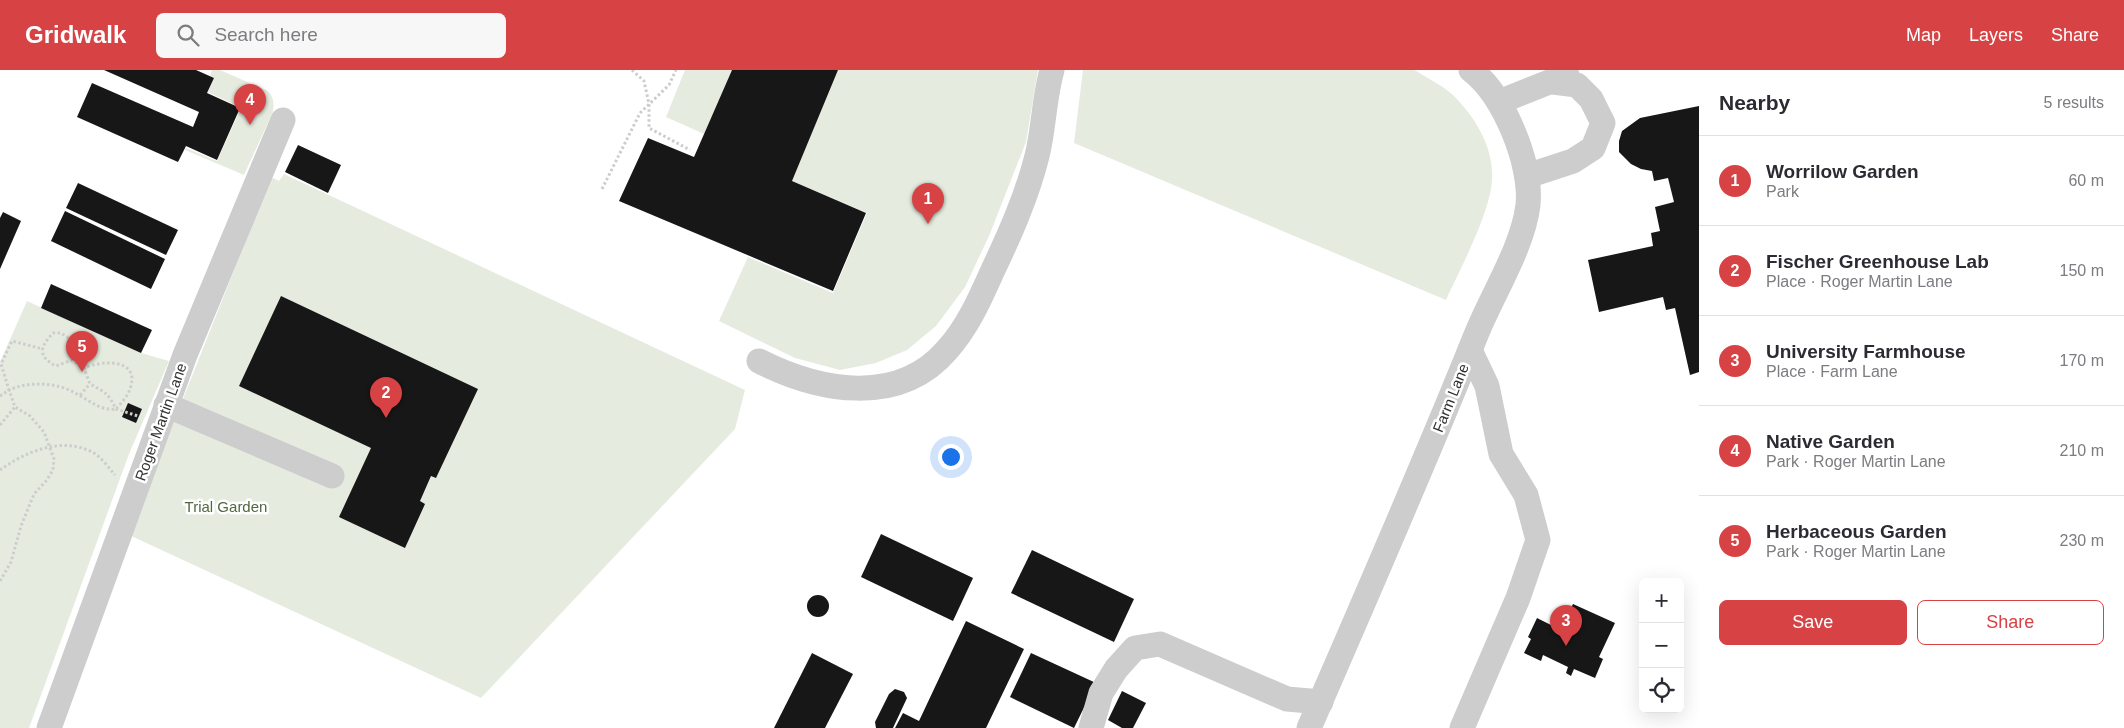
<!DOCTYPE html>
<meta charset="utf-8">
<style>
body{margin:0;font-family:Arial,sans-serif;background:#f7f7f7;color:#2b2b33}
.controls{position:absolute;right:15px;bottom:15px;display:grid;overflow:hidden;border-radius:8px;box-shadow:0 5px 20px #0002}
.controls button{width:45px;height:45px;display:grid;place-items:center;padding:0;border:0;border-bottom:1px solid #e1e1e2;background:#fff;color:#2b2b33;font:25px sans-serif}
.you{position:absolute;left:950px;top:386px;width:18px;height:18px;margin:-12px;border:4px solid #fff;border-radius:50%;background:#1a73e8;box-shadow:0 0 0 8px #1a73e833}
.badge{display:grid;place-items:center;width:32px;height:32px;border-radius:50%;background:#d74244;color:#fff;font-size:16px;font-weight:700}
.pin{position:absolute;translate:-50% -41px;filter:drop-shadow(0 1px 2px #0008)}
.pin::after{content:'';position:absolute;top:26px;width:18px;height:15px;background:inherit;clip-path:polygon(0 0,100% 0,50% 100%)}
.list{margin:0;padding:0;list-style:none}
h2{display:flex;justify-content:space-between;align-items:center;height:65px;margin:0;padding:0 20px;font-size:21px}
h2 small{font-size:16px;font-weight:400;color:#7c7c81}
.list li{display:grid;grid-template-columns:32px 1fr auto;gap:15px;align-items:center;box-sizing:border-box;height:90px;padding:0 20px;border-top:1px solid #e1e1e2}
.list b{display:block;font-size:19px;white-space:nowrap}
.list p{margin:0;font-size:16px;white-space:nowrap;color:#7c7c81}
.list em{font-size:16px;font-style:normal;color:#7c7c81}
.actions{display:flex;gap:10px;padding:15px 20px}
.actions a{flex:1;padding:11px 0;border:1px solid #d74244;border-radius:8px;text-align:center;font-size:18px;color:#d74244}
.actions .main{background:#d74244;color:#fff}
.icon{flex:none;width:28px;height:28px;fill:none;stroke:currentColor;stroke-width:2;stroke-linecap:round;stroke-linejoin:round}
.map{position:relative;flex:none;width:1699px;height:658px;overflow:hidden}
header{display:flex;align-items:center;gap:30px;box-sizing:border-box;height:70px;padding:0 25px;background:#d74244;color:#fff}
header strong{font-size:24px}
nav{display:flex;gap:28px;margin-inline-start:auto;font-size:18px}
.search{width:350px;height:45px;background:#f7f7f7;display:flex;align-items:center;gap:12px;box-sizing:border-box;padding:0 18px;border-radius:8px;color:#7c7c81;font-size:19px}
main{display:flex}
aside{flex:1;background:#fff}
.map>svg:first-child{display:block}
.green{fill:#e5ecdf}
.building{fill:#171717}
.lines{fill:none;stroke-linecap:round;stroke-linejoin:round}
.path{stroke:#cdcdcd;stroke-width:3;stroke-dasharray:2.5 2.5;stroke-linecap:butt}
.minor{stroke:#cdcdcd;stroke-width:25}
.labels{text-anchor:middle;stroke-width:5;stroke-linejoin:round;paint-order:stroke}
.street-label{font-size:15px;fill:#303030;stroke:#fff}
.park-label{font-size:15px;fill:#516841;stroke:#fff}
</style>
<header>
<strong>Gridwalk</strong>
<div class="search"><svg class="icon" aria-label="search" viewBox="0 0 24 24"><circle cx="10" cy="10" r="6"/><path d="M15 15l6 6"/></svg>Search here</div>
<nav><a>Map</a><a>Layers</a><a>Share</a></nav>
</header>
<main>
<div class="map">
<svg width="1699" height="658" viewBox="0 0 1699 658">
<rect width="100%" height="100%" fill="#fff"/>
<!-- green -->
<g class="green">
<path d="M212,0h8l48,21c6,7 7,14 4,23l-28,61 -59,-25 1,-2 31,13 24,-53 -33,-16 6,-14 -4,-2z"/>
<path d="M685,0h47l-28,64 -38,-17z"/>
<path d="M838,0h200l-12,72 -37,94 -24,51 -29,39 -29,24 -31,13 -36,7 -45,-12 -76,-37 29,-64 85,36 34,-80 -75,-32z"/>
<path d="M1083,0h331l4,2c11,7 25,14 35,23 22,22 41,52 39,84 -1,33 -32,90 -46,121l-372,-157z"/>
<path d="M284,104l461,216 -10,39 -254,269 -352,-163 142,-358 8,4z"/>
<path d="M27,231l114,52 28,8 -40,93 -100,274h-29v-366z"/>
</g>
<!-- building -->
<g class="building">
<path d="M104,0h92l18,8 -7,15 33,15 -23,52 -31,-14 -8,16 -101,-45 15,-34 101,44 6,-15z"/>
<path d="M732,0h106l-46,111 74,32 -33,78 -214,-90 29,-63 46,19z"/>
<path d="M1699,36v266l-9,3 -15,-67 -9,2 -3,-13 -64,15 -11,-52 65,-14 -2,-13 9,-2 -5,-24 19,-5 -6,-24 -14,3 -2,-10 -11,-2 -10,-5 -12,-12v-11l3,-10 18,-13z"/>
<path d="M298,75l43,20 -13,28 -43,-21z"/>
<path d="M78,113l100,47 -12,25 -100,-47z"/>
<path d="M65,141l100,48 -14,30 -100,-48z"/>
<path d="M3,142l18,9 -21,48v-51z"/>
<path d="M51,214l101,46 -11,23 -100,-45z"/>
<path d="M281,226l197,93 -42,89 -5,-2 -11,25 5,3 -20,44 -66,-31 32,-69 -132,-62z"/>
<path d="M128,333l14,6 -6,14 -14,-6z"/>
<path d="M881,464l92,44 -20,43 -92,-44z"/>
<path d="M1032,480l102,49 -20,43 -103,-49z"/>
<circle cx="818" cy="536" r="11"/>
<path d="M1573,534l42,19 -16,34 4,2 -8,19 -21,-9 -3,7 -5,-3 2,-6 -25,-12 -2,6 -17,-8 7,-14 -3,-2 9,-19 20,10 10,-22 4,2z"/>
<path d="M966,551l58,28 -38,79h-91l8,-15 16,8z"/>
<path d="M812,583l41,21 -28,54h-51z"/>
<path d="M1031,583l65,30 -22,45 -64,-31z"/>
<path d="M895,619l9,3 3,6 -14,30h-17l-1,-6 14,-28z"/>
<path d="M1122,621l24,12 -13,25h-11l-14,-8z"/>
</g>
<g class="lines">
<!-- path -->
<g class="path">
<path d="M632,0l12,11 5,23v24l41,22"/>
<path d="M602,119l38,-76 29,-28 7,-15"/>
<path d="M72,290l3,-10 -2,-9 -12,-8h-8c-13,14 -16,23 3,33l16,-6 12,8"/>
<path d="M80,325l10,-11"/>
<path d="M0,326l9,-6 -8,-26 11,-23 31,8"/>
<path d="M0,355l15,-18"/>
<path d="M0,400c25,-18 60,-33 90,-19 10,4 18,16 25,24"/>
<path d="M0,511l11,-19 10,-36 13,-32 12,-13 7,-11 1,-11 -10,-27 -14,-16 -15,-9 -6,-17c21,-9 48,-8 68,4 13,7 24,17 39,15 5,-6 12,-13 14,-20 11,-31 -28,-29 -46,-21l6,16c15,8 18,9 26,25l22,7"/>
</g>
<!-- minor -->
<g class="minor">
<path d="M1499,32l68,-27"/>
<path d="M1527,106l46,-15 20,-13 10,-25 -12,-24 -14,-14 -24,-3"/>
<path d="M759,291c59,30 139,46 188,-11 20,-22 33,-51 45,-78 18,-38 35,-76 45,-116 7,-28 7,-58 15,-86"/>
<path d="M166,335l166,71"/>
<path d="M49,658l136,-373 98,-235"/>
<path d="M1091,658l10,-35 15,-24 19,-21 25,-4 127,55 34,3"/>
<path d="M1309,658c57,-131 114,-261 167,-393 16,-40 47,-88 52,-130 4,-41 -24,-110 -57,-135"/>
<path d="M1462,658l56,-130 20,-58 -12,-45 -25,-41 -14,-68 -17,-36"/>
</g>
</g>
<g class="labels">
<!-- street labels -->
<g class="street-label">
<text transform="translate(1451 328) rotate(-68)" y="5">Farm Lane</text>
<text transform="translate(161 352) rotate(-70)" y="5">Roger Martin Lane</text>
</g>
<!-- park labels -->
<g class="park-label">
<text x="226" y="442">Trial Garden</text>
</g>
</g>
</svg>
<div class="controls">
<button>+</button>
<button>−</button>
<button><svg class="icon" aria-label="locate" viewBox="0 0 24 24"><circle cx="12" cy="12" r="6"/><path d="M12 2v4M12 18v4M2 12h4M18 12h4"/></svg></button>
</div>
<div class="you"></div>
<div class="pin badge" style="left:928px;top:154px">1</div>
<div class="pin badge" style="left:386px;top:348px">2</div>
<div class="pin badge" style="left:1566px;top:576px">3</div>
<div class="pin badge" style="left:250px;top:55px">4</div>
<div class="pin badge" style="left:82px;top:302px">5</div>
</div>
<aside>
<h2>Nearby<small>5 results</small></h2>
<ul class="list">
<li><span class="badge">1</span><div><b>Worrilow Garden</b><p>Park</p></div><em>60 m</em></li>
<li><span class="badge">2</span><div><b>Fischer Greenhouse Lab</b><p>Place · Roger Martin Lane</p></div><em>150 m</em></li>
<li><span class="badge">3</span><div><b>University Farmhouse</b><p>Place · Farm Lane</p></div><em>170 m</em></li>
<li><span class="badge">4</span><div><b>Native Garden</b><p>Park · Roger Martin Lane</p></div><em>210 m</em></li>
<li><span class="badge">5</span><div><b>Herbaceous Garden</b><p>Park · Roger Martin Lane</p></div><em>230 m</em></li>
</ul>
<div class="actions"><a class="main">Save</a><a>Share</a></div>
</aside>
</main>
